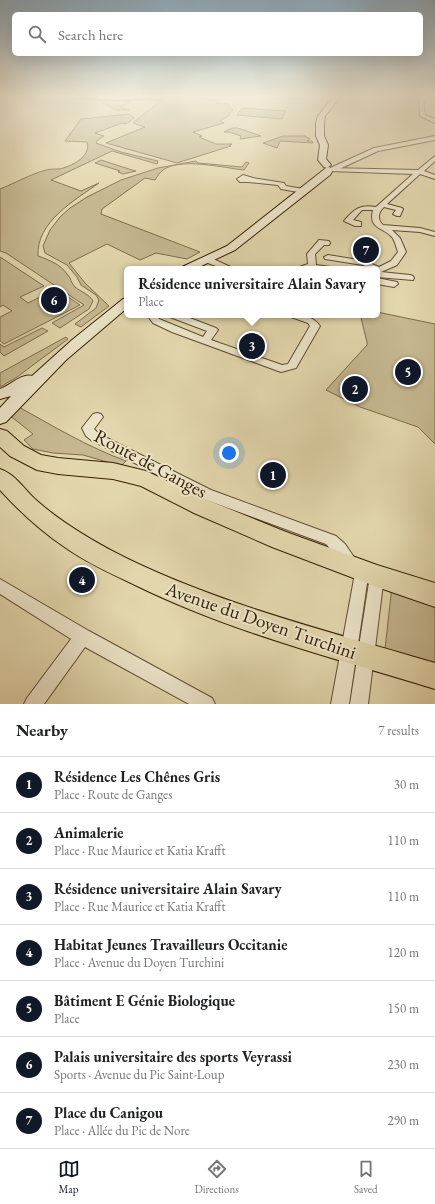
<!DOCTYPE html>
<meta charset="utf-8">
<style>
body{margin:0;font-family:"EB Garamond",serif;background:#f6f6f6;color:#202124}
.you{position:absolute;left:229px;top:453px;width:14px;height:14px;margin:-10px;border:3px solid #fff;border-radius:50%;background:#1a73e8;box-shadow:0 0 0 6px #1a73e833}
.badge{display:grid;place-items:center;width:26px;height:26px;border-radius:50%;background:#111827;color:#fff;font-size:13px;font-weight:700}
.pin{position:absolute;translate:-50% -50%;border:2px solid #fff;box-shadow:0 1px 4px #0006}
.popup{position:absolute;left:124px;top:266px;width:256px;height:52px;box-sizing:border-box;display:grid;place-content:center;border-radius:6px;background:#fff;filter:drop-shadow(0 1px 3px #0005);font-size:13px;white-space:nowrap;color:#757577}
.popup b{font-size:15px;color:#202124}
.popup::after{content:'';position:absolute;left:50%;top:100%;margin-left:-8px;border:8px solid transparent;border-top-color:#fff}
.list{margin:0;padding:0;list-style:none}
h2{display:flex;justify-content:space-between;align-items:center;height:52px;margin:0;padding:0 16px;font-size:17px}
h2 small{font-size:13px;font-weight:400;color:#757577}
.list li{display:grid;grid-template-columns:26px 1fr auto;gap:12px;align-items:center;box-sizing:border-box;height:56px;padding:0 16px;border-top:1px solid #e0e0e0}
.list b{display:block;font-size:15px;white-space:nowrap}
.list p{margin:0;font-size:13px;white-space:nowrap;color:#757577}
.list em{font-size:13px;font-style:normal;color:#757577}
.icon{flex:none;width:22px;height:22px;fill:none;stroke:currentColor;stroke-width:2;stroke-linecap:round;stroke-linejoin:round}
.map{position:relative;flex:none;width:435px;height:704px;overflow:hidden}
.search{position:absolute;background:#fff;box-shadow:0 4px 16px #0002;left:12px;right:12px;top:12px;height:44px;display:flex;align-items:center;gap:10px;box-sizing:border-box;padding:0 14px;border-radius:6px;color:#757577;font-size:15px}
.sheet{height:444px;background:#fff}
nav{display:flex;justify-content:space-around;align-items:center;box-sizing:border-box;height:56px;border-top:1px solid #e0e0e0;background:#fff;font-size:11px;color:#757577}
nav a{display:grid;justify-items:center;gap:2px}
nav .on{color:#111827}
.map>svg:first-child{display:block}
.green{fill:#c5b790;stroke:#7e6c4b}
.lines{fill:none;stroke-linecap:round;stroke-linejoin:round}
.minor-casing{stroke:#614e30;stroke-width:2}
.tertiary-casing{stroke:#614e30;stroke-width:2}
.secondary-casing{stroke:#362106;stroke-width:2}
.primary-casing{stroke:#362106;stroke-width:2}
.minor{fill:#ece4c9;fill-rule:evenodd}
.tertiary{fill:#ece4c9;fill-rule:evenodd}
.secondary{fill:#ece4c9;fill-rule:evenodd}
.primary{fill:#e2d6ac;fill-rule:evenodd}
.labels{text-anchor:middle;stroke-width:4;stroke-linejoin:round;paint-order:stroke}
.near-street-label{font-size:19px;fill:#362106;stroke:#ece4c9}
</style>
<div class="map">
<svg width="435" height="704" viewBox="0 0 435 704">
<rect width="100%" height="100%" fill="#e2d6ac"/>
<filter id="stains"><feTurbulence type="fractalNoise" baseFrequency=".005" numOctaves="4"/><feColorMatrix values="0 0 0 0 .2 0 0 0 0 .09 0 0 0 0 .02 0 0 0 .5 -.17"/></filter>
<radialGradient id="worn" r=".72"><stop offset=".6" stop-color="#630" stop-opacity="0"/><stop offset="1" stop-color="#630" stop-opacity=".3"/></radialGradient>
<!-- green -->
<g class="green">
<path d="M157,97h35l28,4 -4,3 5,-1 7,1 2,4 3,2 -5,6 -7,4v2l3,1 -31,9 9,4 -3,1 17,7h16l-3,1 2,1 -54,17 -71,-20 39,-16 -12,-4 26,-21 4,-2h-36z"/>
<path d="M98,100h1l32,1 -11,6 9,3h-13z"/>
<path d="M242,108l44,3 -4,8 -45,-4z"/>
<path d="M129,114l5,4 -8,6 -4,-1 -27,10 9,3 -6,4 -2,3 25,9 37,9 -1,3 -45,-13 -61,29 30,11 18,-8c-24,17 -63,39 -61,73 11,4 22,8 29,18 4,4 4,9 8,13 6,5 14,7 18,14l-4,8 -29,19 -8,-5 32,-18 -78,-52 -6,-2v-62c15,-6 31,-15 46,-19 4,-1 9,-1 13,-1 11,-2 33,-12 28,-27l-22,-1 16,-22z"/>
<path d="M232,128h6l23,8 -21,3 1,-3 -12,-4h-5z"/>
<path d="M283,136h22l5,3 -3,2h5l1,2 -33,-2 -3,7 -14,-5z"/>
<path d="M101,160l31,10 4,1 -13,3 -5,-2 2,-1 -25,-8z"/>
<path d="M196,161l2,2 44,4 4,-5 3,1 -5,7c-20,-2 -63,-13 -81,0 -3,2 -6,7 -8,10l-10,-2 -43,31 -1,5 99,38 -13,7 -31,-6 -16,7 -33,-16 -38,19 16,20 24,23 -28,21 -6,-3 21,-16 3,-8 -3,-5 -15,-10 -4,-8 -10,-12 -22,-12 -2,-7 7,-16 10,-13 10,-9 17,-11 34,-17 37,-12z"/>
<path d="M0,257l44,29 -24,11 8,6 28,-14 24,16 -76,39 -4,-3v-24l12,-6 -9,-6 -3,2z"/>
<path d="M377,312l58,12v120l-17,-17 -58,-20 -34,-17 41,-45v-3l-6,-24 2,-3h14z"/>
<path d="M42,328l6,3 -44,25 -4,-4v-8l4,3z"/>
<path d="M66,337l2,2 -51,38 -17,10v-14z"/>
<path d="M17,406c36,20 71,41 109,55l-5,5 -38,-11 -30,-2 -20,-4 -9,-9 9,-6 -25,-20z"/>
<path d="M392,586l43,15v61l-50,-13z"/>
</g>
<g class="lines">
<defs>
<g id="minor">
<path d="M71,97h83l-36,3z"/>
<path d="M265,97h39l-2,1z"/>
<path d="M419,97h4l2,18 10,4v4l-15,-7z"/>
<path d="M435,156v5l-11,10 11,4v4l-15,-5 -33,30 15,4 1,1 -3,7h-3l-4,-2 3,-4 -12,-3c-6,5 -7,13 -1,18l37,3 15,4v4l-15,-4 -28,-2 8,8 6,14 -9,13 -16,7 29,3 3,1 1,2 -1,2 -36,-3v-8h-7l-7,-4 -38,-6 -1,-2 4,-2 37,6 14,6 12,-6 7,-9c-2,-5 -3,-11 -6,-15 -9,-10 -24,-8 -19,-27h-11l-9,10 8,2v4h-6l-11,-5c10,-12 16,-17 32,-14l37,-33 -83,-3 -2,-1v-2l90,2z"/>
<path d="M243,175l10,3 31,5 2,3 18,3 3,2 -3,2 -23,-4 -3,-4 -30,-3h-8l-3,-3z"/>
<path d="M319,240l10,1 1,2 -1,2h-5l-9,9 1,11 14,2 1,2h-37l14,-5 -1,-10z"/>
<path d="M205,258h6l24,11h-11l-19,-7z"/>
<path d="M377,278l20,4 1,2 -4,3 -17,-3z"/>
<path d="M147,315h10l2,4 44,18 4,-6 -37,-14 -2,-2h14l34,13 2,2 -7,10 71,25 6,-1 22,-38 -2,-3 -17,-6 -2,-2c13,0 23,0 31,11l-24,42 -15,4 -109,-40 -19,-9z"/>
<path d="M97,413l4,1 2,3 -9,12 5,5 112,56 125,46 9,8 13,19 -1,2 5,-2 5,2 2,5 -20,134h-18l25,-136 -5,2 -5,-2 -20,-24 -125,-46 -110,-58 -5,-4 -4,-8 11,-14z"/>
<path d="M377,569l5,2 2,5 -16,128h-18l20,-128 2,-5z"/>
<path d="M0,579l89,52 123,67 3,6h-26l-104,-57 -41,57h-20l3,-6 44,-59 -71,-45z"/>
</g>
<path id="tertiary" d="M435,136v4l-57,11 -43,20h-6l-1,-2 46,-21z"/>
<g id="secondary">
<path d="M333,97h7l-15,19 -1,7v13l4,9 -2,14 5,6 -4,3 -3,-1 -6,-7 2,-15 -4,-9v-13l2,-7z"/>
<path d="M329,167l4,3 -3,5 -95,75 -40,19h-15l2,-2 45,-21 99,-78z"/>
<path d="M127,298v10l-61,52 -60,62 -6,2v-16l11,-12 -11,3v-10c10,-3 21,-16 32,-13l40,-36 51,-41z"/>
</g>
<g id="primary">
<path d="M0,429l7,2 17,15 17,9 17,3 55,5 33,8 64,30 76,31 91,33 58,18v24l-58,-20 -105,-40 -78,-34 -53,-27 -28,-7 -55,-5 -21,-4 -27,-14 -10,-9z"/>
<path d="M0,469c15,5 25,21 36,31 27,24 60,43 92,59 97,47 204,73 307,104v26c-101,-31 -204,-57 -300,-104 -23,-11 -48,-22 -69,-37 -24,-16 -46,-36 -66,-58z"/>
</g>
</defs>
<!-- minor casing -->
<use href="#minor" class="minor-casing"/>
<!-- tertiary casing -->
<use href="#tertiary" class="tertiary-casing"/>
<!-- secondary casing -->
<use href="#secondary" class="secondary-casing"/>
<!-- primary casing -->
<use href="#primary" class="primary-casing"/>
<!-- minor -->
<use href="#minor" class="minor"/>
<!-- tertiary -->
<use href="#tertiary" class="tertiary"/>
<!-- secondary -->
<use href="#secondary" class="secondary"/>
<!-- primary -->
<use href="#primary" class="primary"/>
</g>
<!-- sky -->
<linearGradient id="sky" x2="0" y2="1"><stop stop-color="#8ea9ba"/><stop offset="0.49" stop-color="#f2edda"/><stop offset="1" stop-color="#f2edda" stop-opacity="0"/></linearGradient>
<rect width="435" height="196" fill="url(#sky)"/>
<g class="labels">
<!-- near-street labels -->
<g class="near-street-label">
<text transform="translate(151 463) rotate(28)" y="7">Route de Ganges</text>
<text transform="translate(261 620) rotate(19)" y="7">Avenue du Doyen Turchini</text>
</g>
</g>
<rect width="100%" height="100%" filter="url(#stains)"/>
<rect width="100%" height="100%" fill="url(#worn)"/>
</svg>
<div class="you"></div>
<div class="pin badge" style="left:273px;top:475px">1</div>
<div class="pin badge" style="left:355px;top:389px">2</div>
<div class="pin badge" style="left:252px;top:346px">3</div>
<div class="popup"><b>Résidence universitaire Alain Savary</b>Place</div>
<div class="pin badge" style="left:82px;top:580px">4</div>
<div class="pin badge" style="left:408px;top:372px">5</div>
<div class="pin badge" style="left:54px;top:300px">6</div>
<div class="pin badge" style="left:366px;top:250px">7</div>
<div class="search"><svg class="icon" aria-label="search" viewBox="0 0 24 24"><circle cx="10" cy="10" r="6"/><path d="M15 15l6 6"/></svg>Search here</div>
</div>
<section class="sheet">
<h2>Nearby<small>7 results</small></h2>
<ul class="list">
<li><span class="badge">1</span><div><b>Résidence Les Chênes Gris</b><p>Place · Route de Ganges</p></div><em>30 m</em></li>
<li><span class="badge">2</span><div><b>Animalerie</b><p>Place · Rue Maurice et Katia Krafft</p></div><em>110 m</em></li>
<li><span class="badge">3</span><div><b>Résidence universitaire Alain Savary</b><p>Place · Rue Maurice et Katia Krafft</p></div><em>110 m</em></li>
<li><span class="badge">4</span><div><b>Habitat Jeunes Travailleurs Occitanie</b><p>Place · Avenue du Doyen Turchini</p></div><em>120 m</em></li>
<li><span class="badge">5</span><div><b>Bâtiment E Génie Biologique</b><p>Place</p></div><em>150 m</em></li>
<li><span class="badge">6</span><div><b>Palais universitaire des sports Veyrassi</b><p>Sports · Avenue du Pic Saint-Loup</p></div><em>230 m</em></li>
<li><span class="badge">7</span><div><b>Place du Canigou</b><p>Place · Allée du Pic de Nore</p></div><em>290 m</em></li>
</ul>
</section>
<nav>
<a class="on"><svg class="icon" aria-label="map" viewBox="0 0 24 24"><path d="M3 6l6-2 6 2 6-2v14l-6 2-6-2-6 2zM9 4v14M15 6v14"/></svg>Map</a>
<a><svg class="icon" aria-label="directions" viewBox="0 0 24 24"><path d="M12 3l9 9-9 9-9-9zM9 14v-3h6M13 9l2 2-2 2"/></svg>Directions</a>
<a><svg class="icon" aria-label="saved" viewBox="0 0 24 24"><path d="M7 4h10v16l-5-4-5 4z"/></svg>Saved</a>
</nav>
